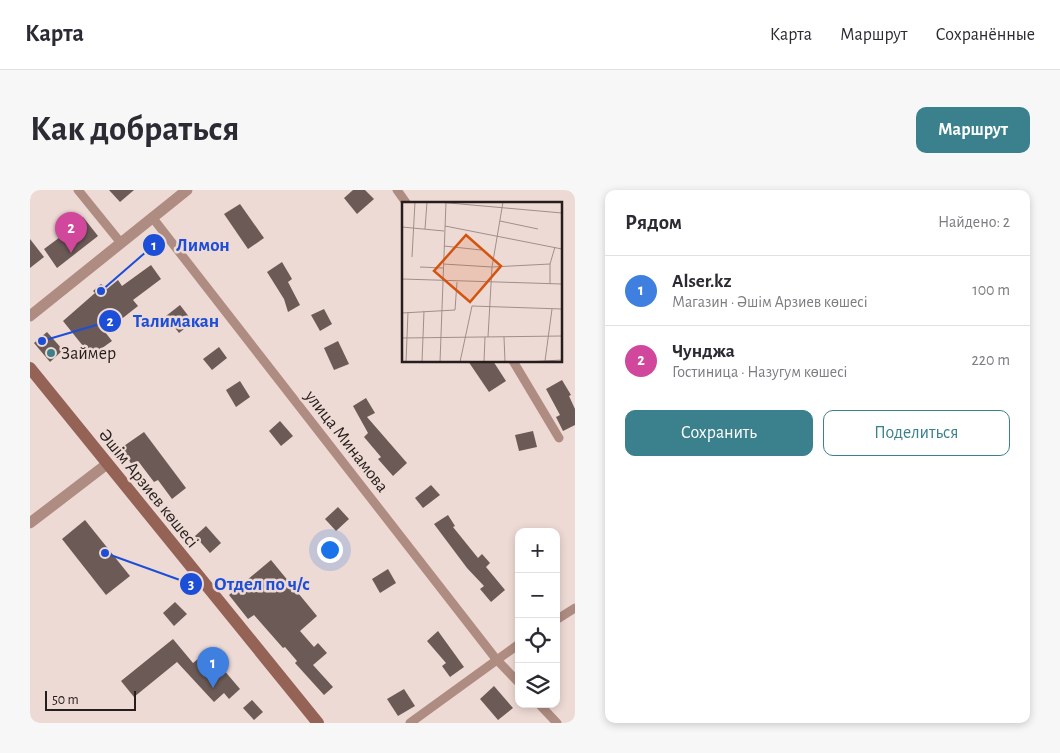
<!DOCTYPE html>
<html lang="ru">
<meta charset="utf-8">
<style>
body{margin:0;font-family:"Alegreya Sans",sans-serif;background:#f7f7f7;color:#2b2b33}
.controls{position:absolute;right:15px;bottom:15px;display:grid;overflow:hidden;border-radius:10px;box-shadow:0 2px 8px #0003}
.controls button{width:45px;height:45px;display:grid;place-items:center;padding:0;border:0;border-bottom:1px solid #e1e1e2;background:#fff;color:#2b2b33;font:25px sans-serif}
.scale{position:absolute;left:15px;bottom:12px;width:91px;box-sizing:border-box;padding-left:5px;border:2px solid #251e1c;border-top:0;font-size:14px;line-height:18px;white-space:nowrap;color:#251e1c;-webkit-text-stroke:4px #eedad4;paint-order:stroke}
.you{position:absolute;left:299px;top:359px;width:18px;height:18px;margin:-12px;border:4px solid #fff;border-radius:50%;background:#1a73e8;box-shadow:0 0 0 8px #1a73e833}
.badge{display:grid;place-items:center;width:32px;height:32px;border-radius:50%;background:#3b808d;color:#fff;font-size:16px;font-weight:700}
.pin{position:absolute;translate:-50% -41px;filter:drop-shadow(0 1px 2px #0008)}
.pin::after{content:'';position:absolute;top:26px;width:18px;height:15px;background:inherit;clip-path:polygon(0 0,100% 0,50% 100%)}
.list{margin:0;padding:0;list-style:none}
h2{display:flex;justify-content:space-between;align-items:center;height:65px;margin:0;padding:0 20px;font-size:21px}
h2 small{font-size:16px;font-weight:400;color:#7c7c81}
.list li{display:grid;grid-template-columns:32px 1fr auto;gap:15px;align-items:center;box-sizing:border-box;height:70px;padding:0 20px;border-top:1px solid #e1e1e2}
.list b{display:block;font-size:19px;white-space:nowrap}
.list p{margin:0;font-size:16px;white-space:nowrap;color:#7c7c81}
.list em{font-size:16px;font-style:normal;color:#7c7c81}
.actions{display:flex;gap:10px;padding:15px 20px}
.actions a{flex:1;padding:11px 0;border:1px solid #3b808d;border-radius:10px;text-align:center;font-size:18px;color:#3b808d}
.actions .main{background:#3b808d;color:#fff}
.icon{flex:none;width:28px;height:28px;fill:none;stroke:currentColor;stroke-width:2;stroke-linecap:round;stroke-linejoin:round}
.map{position:relative;flex:none;width:545px;height:533px;overflow:hidden;border-radius:10px}
header{display:flex;align-items:center;gap:30px;box-sizing:border-box;height:70px;padding:0 25px;background:#fff;border-bottom:1px solid #e1e1e2}
header strong{font-size:24px}
nav{display:flex;gap:28px;margin-inline-start:auto;font-size:18px}
.intro{display:flex;align-items:center;justify-content:space-between;box-sizing:border-box;height:120px;padding:0 30px}
h1{margin:0;font-size:35px}
.button{padding:12px 22px;border-radius:10px;background:#3b808d;color:#fff;font-size:18px;font-weight:700}
main{display:flex;gap:30px;padding:0 30px}
aside{flex:1;background:#fff;border-radius:10px;box-shadow:0 2px 8px #0003}
.map>svg:first-child{display:block}
.building{fill:#6b5a55}
.lines{fill:none;stroke-linecap:round;stroke-linejoin:round}
.minor{stroke:#af8c82;stroke-width:9}
.tertiary{stroke:#af8c82;stroke-width:11}
.secondary{stroke:#956355;stroke-width:12}
.poi-dot{fill:#3b808d;stroke:#eedad4;stroke-width:2}
.labels{text-anchor:middle;stroke-width:5;stroke-linejoin:round;paint-order:stroke}
.poi-label{font-size:18px;fill:#251e1c;stroke:#eedad4;text-anchor:start}
.street-label{font-size:18px;fill:#251e1c;stroke:#eedad4}
.inset-road{fill:none;stroke:#9e8f8a;stroke-width:1}
.view{fill:#d4530e;fill-opacity:0.15;stroke:#d4530e;stroke-width:2.5}
.inset-edge{fill:none;stroke:#251e1c;stroke-width:2.5}
.leader{fill:none;stroke:#1d4ed8;stroke-width:2}
.callout-dot{fill:#1d4ed8;stroke:#eedad4;stroke-width:2}
.mark-label{font-size:15px;text-anchor:middle;font-weight:bold;fill:#fff}
.callout-label{font-size:19px;text-anchor:middle;font-weight:bold;fill:#1d4ed8;stroke:#eedad4;stroke-width:5;stroke-linejoin:round;paint-order:stroke}
</style>
<header>
<strong>Карта</strong>
<nav><a>Карта</a><a>Маршрут</a><a>Сохранённые</a></nav>
</header>
<div class="intro"><h1>Как добраться</h1><a class="button">Маршрут</a></div>
<main>
<div class="map">
<svg width="545" height="533" viewBox="0 0 545 533">
<rect width="100%" height="100%" fill="#eedad4"/>
<!-- building -->
<g class="building">
<path d="M79,0h25l-14,12z"/>
<path d="M323,0h12l9,9 -17,15 -13,-16z"/>
<path d="M210,14l24,34 -16,11 -24,-35z"/>
<path d="M53,27l15,19 -41,32 -13,-19 31,-23 -1,-2z"/>
<path d="M0,49l14,18 -14,11z"/>
<path d="M252,72l10,17 -4,3 12,23 -12,7 -4,-13 -17,-27z"/>
<path d="M121,75l10,14 -28,21 5,6 -33,26 7,9 -21,15 -28,-35 32,-28 -2,-2 8,-7 6,5 11,-9 4,6z"/>
<path d="M150,115l13,17 -14,11 -13,-17z"/>
<path d="M294,119l8,15 -12,7 -9,-16z"/>
<path d="M17,142l16,18 -13,12 -16,-19z"/>
<path d="M308,151l11,23 -15,6 -10,-22z"/>
<path d="M189,157l8,11 -15,12 -9,-11z"/>
<path d="M438,171h25l13,20 -17,11z"/>
<path d="M532,190l9,15 -2,1 6,13v16l-12,6 -7,-14 4,-2 -14,-26z"/>
<path d="M210,191l10,16 -14,10 -10,-17z"/>
<path d="M336,208l9,15 -8,4 40,46 -14,13 -15,-17 3,-2 -17,-20 4,-4 -15,-27z"/>
<path d="M250,231l13,15 -12,10 -12,-15z"/>
<path d="M503,241l4,16 -18,4 -4,-16z"/>
<path d="M114,242l42,56 -14,11 -14,-19 -4,2 -16,-21 -6,4 -11,-17z"/>
<path d="M401,295l9,10 -17,13 -8,-10z"/>
<path d="M308,317l11,12 -13,12 -11,-12z"/>
<path d="M418,325l7,11 -2,1 25,31 4,-4 8,9 -4,4 19,23 -14,12 -11,-13 4,-3 -17,-18 -33,-44z"/>
<path d="M55,330l45,56 -24,19 -44,-56z"/>
<path d="M176,336l15,17 -11,10 -15,-17z"/>
<path d="M241,370l46,56 -17,15 14,16 4,-4 9,10 -14,12 20,22 -9,8 -29,-32 2,-2 -12,-14 -2,1 -29,-33 -6,4 -19,-24z"/>
<path d="M358,379l8,14 -16,10 -8,-14z"/>
<path d="M145,412l12,12 -13,12 -11,-13z"/>
<path d="M408,441l26,36 -14,10 -8,-11 4,-3 -19,-22z"/>
<path d="M143,449l20,24 17,-14 9,11 -2,2 23,27 -11,10 -5,-6 -10,9 -37,-40 -43,35 -13,-16z"/>
<path d="M464,496l19,22 -15,12 -18,-21z"/>
<path d="M374,499l11,17 -17,10 -11,-17z"/>
<path d="M222,510l11,12 -9,8 -11,-12z"/>
</g>
<g class="lines">
<!-- minor -->
<g class="minor">
<path d="M48,0l43,53"/>
<path d="M367,0l10,14"/>
<path d="M122,27l344,442 23,24"/>
<path d="M483,171l46,77"/>
<path d="M526,430l19,-12"/>
<path d="M509,514l18,19"/>
<path d="M380,533l109,-79"/>
</g>
<!-- tertiary -->
<g class="tertiary">
<path d="M0,126l157,-126"/>
<path d="M0,333l77,-59"/>
</g>
<!-- secondary -->
<path class="secondary" d="M0,178l288,355"/>
</g>
<!-- markers -->
<circle class="poi-dot" cx="21" cy="163" r="5"/>
<g class="labels">
<!-- poi labels -->
<g class="poi-label">
<text x="31" y="169">Займер</text>
</g>
<!-- street labels -->
<g class="street-label">
<text transform="translate(317 251) rotate(52)" y="6">улица Минамова</text>
<text transform="translate(119 298) rotate(51)" y="6">Әшім Арзиев көшесі</text>
</g>
</g>
<!-- overview -->
<g transform="translate(372 12)">
<rect width="160" height="160" fill="#eedad4"/>
<path class="inset-road" d="M36,0l124,11M98,19l38,8M43,24l117,23M0,25l42,4M23,27l2,-27M42,44l37,4M10,55l3,-55M41,62l49,3 58,-3M18,65l23,1M0,77l160,5M148,82v-20l5,-17M0,111l53,-3 2,-28M86,135l4,-70 11,-65M102,135l1,25M0,136l160,-2M143,159l7,-52M4,160l2,-50M20,160l2,-51M38,160l6,-160M58,160l12,-56 90,3M82,160l1,-25M124,160l36,-2"/>
<path class="view" d="M64,33l35,31 -31,36 -36,-31z"/>
<rect width="160" height="160" class="inset-edge"/>
</g>
<!-- callouts -->
<path class="leader" d="M71 101L124 55M12 151L80 131M75 363L161 394"/>
<g class="callout-dot">
<circle cx="71" cy="101" r="5"/>
<circle cx="12" cy="151" r="5"/>
<circle cx="75" cy="363" r="5"/>
<circle cx="124" cy="55" r="12"/>
<circle cx="80" cy="131" r="12"/>
<circle cx="161" cy="394" r="12"/>
</g>
<g class="mark-label">
<text x="124" y="60">1</text>
<text x="80" y="136">2</text>
<text x="161" y="399">3</text>
</g>
<g class="callout-label">
<text x="173" y="61">Лимон</text>
<text x="146" y="137">Талимакан</text>
<text x="232" y="400">Отдел по ч/с</text>
</g>
</svg>
<div class="controls">
<button>+</button>
<button>−</button>
<button><svg class="icon" aria-label="locate" viewBox="0 0 24 24"><circle cx="12" cy="12" r="6"/><path d="M12 2v4M12 18v4M2 12h4M18 12h4"/></svg></button>
<button><svg class="icon" aria-label="layers" viewBox="0 0 24 24"><path d="M12 4l9 5-9 5-9-5zM3 14l9 5 9-5"/></svg></button>
</div>
<div class="scale">50 m</div>
<div class="you"></div>
<div class="pin badge" style="left:183px;top:498px;background:#3f7fe0">1</div>
<div class="pin badge" style="left:41px;top:63px;background:#d1479c">2</div>
</div>
<aside>
<h2>Рядом<small>Найдено: 2</small></h2>
<ul class="list">
<li><span class="badge" style="background:#3f7fe0">1</span><div><b>Alser.kz</b><p>Магазин · Әшім Арзиев көшесі</p></div><em>100 m</em></li>
<li><span class="badge" style="background:#d1479c">2</span><div><b>Чунджа</b><p>Гостиница · Назугум көшесі</p></div><em>220 m</em></li>
</ul>
<div class="actions"><a class="main">Сохранить</a><a>Поделиться</a></div>
</aside>
</main>
